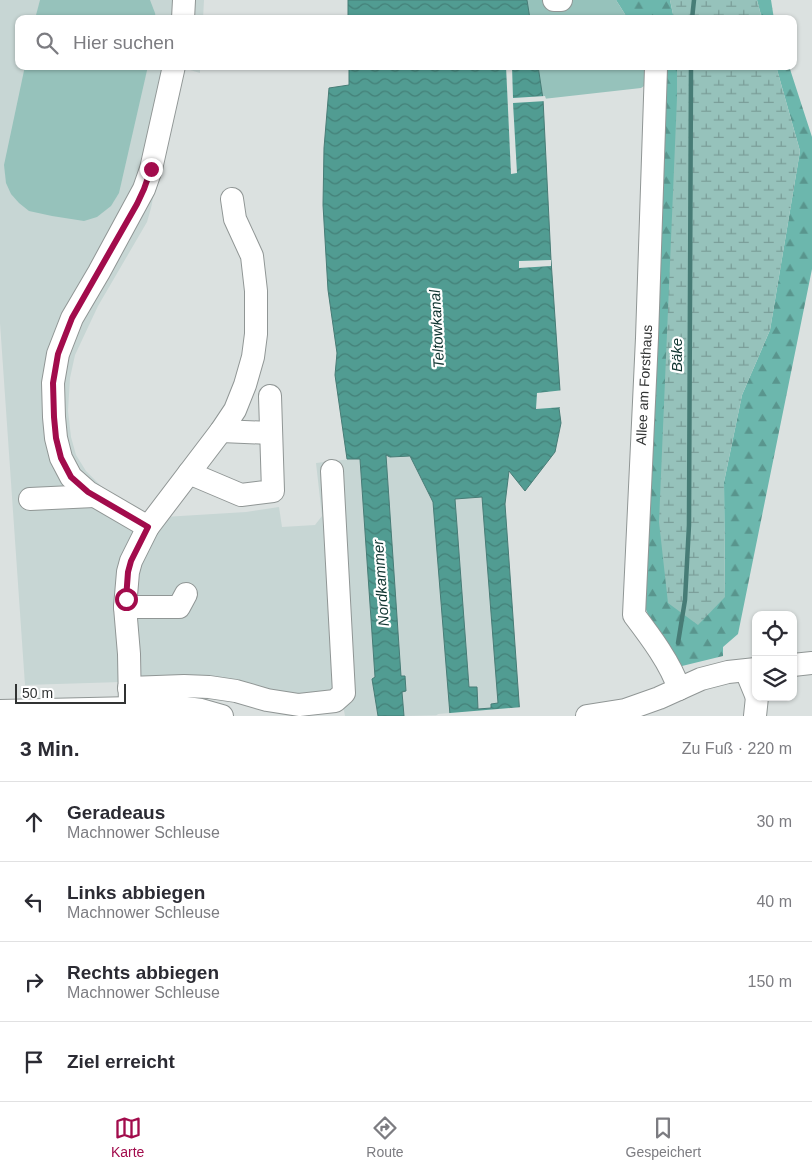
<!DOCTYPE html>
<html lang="de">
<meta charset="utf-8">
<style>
body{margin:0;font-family:Helvetica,sans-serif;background:#f7f7f7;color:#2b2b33}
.controls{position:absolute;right:15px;bottom:15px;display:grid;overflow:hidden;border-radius:10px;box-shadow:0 1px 4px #0004}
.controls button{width:45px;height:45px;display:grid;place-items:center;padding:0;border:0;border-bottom:1px solid #e1e1e2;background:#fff;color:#2b2b33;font:25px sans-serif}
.scale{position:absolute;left:15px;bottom:12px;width:111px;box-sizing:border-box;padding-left:5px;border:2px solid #313333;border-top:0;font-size:14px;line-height:18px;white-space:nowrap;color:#313333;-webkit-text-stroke:4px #fff;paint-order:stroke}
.stop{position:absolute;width:15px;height:15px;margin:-11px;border:4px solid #a20c4c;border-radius:50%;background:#fff}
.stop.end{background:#a20c4c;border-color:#fff;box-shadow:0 1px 5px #0008}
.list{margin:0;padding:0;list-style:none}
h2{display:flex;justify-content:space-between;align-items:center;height:65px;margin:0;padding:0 20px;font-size:21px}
h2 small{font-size:16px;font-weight:400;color:#7c7c81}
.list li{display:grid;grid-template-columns:32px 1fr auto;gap:15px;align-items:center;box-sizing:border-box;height:80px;padding:0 20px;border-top:1px solid #e1e1e2}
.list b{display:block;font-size:19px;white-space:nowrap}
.list p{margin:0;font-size:16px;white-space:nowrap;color:#7c7c81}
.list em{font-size:16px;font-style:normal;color:#7c7c81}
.icon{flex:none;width:28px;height:28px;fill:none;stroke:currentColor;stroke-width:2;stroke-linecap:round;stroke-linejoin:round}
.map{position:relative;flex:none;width:812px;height:716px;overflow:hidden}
.search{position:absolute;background:#fff;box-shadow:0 1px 4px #0004;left:15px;right:15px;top:15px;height:55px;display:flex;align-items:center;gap:12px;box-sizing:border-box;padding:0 18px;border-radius:10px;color:#7c7c81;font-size:19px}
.sheet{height:385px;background:#fff}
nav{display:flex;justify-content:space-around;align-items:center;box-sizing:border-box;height:70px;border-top:1px solid #e1e1e2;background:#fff;font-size:14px;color:#7c7c81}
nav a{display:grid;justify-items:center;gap:2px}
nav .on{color:#a20c4c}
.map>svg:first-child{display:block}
.built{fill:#c7d6d4}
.forest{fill:url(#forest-firs)}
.wetland{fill:url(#wetland-marsh)}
.garden{fill:#96c2bb}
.water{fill:url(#water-waves);stroke:#477c76;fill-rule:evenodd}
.pier{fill:#dbe1e0}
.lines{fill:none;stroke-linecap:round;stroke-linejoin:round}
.stream{stroke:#477c76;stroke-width:4.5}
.minor-casing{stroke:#909695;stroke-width:24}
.minor{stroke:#fff;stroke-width:22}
.route{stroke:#a20c4c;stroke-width:6}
.labels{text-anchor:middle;stroke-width:4.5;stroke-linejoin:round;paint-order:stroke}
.street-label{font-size:14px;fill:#313333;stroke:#fff}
.water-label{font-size:15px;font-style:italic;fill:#103531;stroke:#fff}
</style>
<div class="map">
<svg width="812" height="716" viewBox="0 0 812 716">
<defs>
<pattern id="forest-firs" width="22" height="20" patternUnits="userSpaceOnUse" patternTransform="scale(1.25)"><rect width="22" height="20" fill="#6cb7ad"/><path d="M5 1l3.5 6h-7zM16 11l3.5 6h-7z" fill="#59958d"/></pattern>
<pattern id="wetland-marsh" width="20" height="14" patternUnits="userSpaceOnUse" patternTransform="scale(1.25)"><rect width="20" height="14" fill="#96c2bb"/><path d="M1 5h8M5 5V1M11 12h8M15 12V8" fill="none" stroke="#7b9e99"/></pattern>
<pattern id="water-waves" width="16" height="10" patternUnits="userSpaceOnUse" patternTransform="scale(1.25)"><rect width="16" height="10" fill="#519c92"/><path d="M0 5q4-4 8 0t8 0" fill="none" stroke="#448078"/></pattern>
</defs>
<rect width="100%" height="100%" fill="#dbe1e0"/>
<!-- built -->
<g class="built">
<path d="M0,0h204l-1,19h-184v47h181v7l-20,-6 -29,141 -4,14 -49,84 -23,49 -5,23 -2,33 3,26 5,18 10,16 18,18 32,20 28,8 82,-5 33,-5 3,20 33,-2 7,-9 -6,-53 44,-5 15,219 -2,12 5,27h-33l-4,-22 -25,1 -195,-13 -96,3 -25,-362z"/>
<path d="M386,455l4,2 20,-1 23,46 17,213 -46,1 -2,-24 4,-1 -1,-14h-4z"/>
<path d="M482,497l16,206 -7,1v4l-13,1 -1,-22h-8l-14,-188z"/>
</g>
<!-- forest -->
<g class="forest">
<path d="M616,0h54l4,19h-46z"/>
<path d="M757,0h14l3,19h-12z"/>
<path d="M645,66h32v32l48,499 -1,-115 18,-87 28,-65 30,-179 -24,-85h13l23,71v132l-74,365 -15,13v9l-41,10 -26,-34 -13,-29 7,-521z"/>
</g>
<!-- wetland -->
<g class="wetland">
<path d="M670,0h87l5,19h-88z"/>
<path d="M677,66h99l24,85 -30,179 -28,65 -18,87 1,115 -27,28 -30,-22 -9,-81 18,-424z"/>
</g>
<!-- garden -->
<g class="garden">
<path d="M40,0h110l5,13 1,6h-121z"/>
<path d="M527,0h89l12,19h-98z"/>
<path d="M25,66h123l-29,127 -8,13 -14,11 -13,4 -32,-5 -23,-5 -10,-8 -8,-9 -5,-11 -2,-18z"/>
<path d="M538,66h107l5,16 -9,6 -98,11z"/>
</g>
<!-- water -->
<g class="water">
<path d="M348,0h179l3,19h-182z"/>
<path d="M349,66h189l5,33 8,161 10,145 -2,3 2,15 -6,29 -30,39 -16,-20 -4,33 15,212 -70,-1 -17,-213 -23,-46 -20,1 -4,-2 15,221h4l1,15 -4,1 2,24h-26l-6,-37 3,-2 -15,-218h-13l-12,-84 2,-22 -9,-63 -5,-85 1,-57 5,-60 20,-3zM482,497l16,206 -7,1v4l-13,1 -1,-22h-8l-14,-188z"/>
</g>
<!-- pier -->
<g class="pier">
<path d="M506,66h6l1,32 32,-2 1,3v2l-33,2 4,70 -6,1z"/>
<path d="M551,260v6l-32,2v-7z"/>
<path d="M564,390v15l-1,2 -27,2 1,-16z"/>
<path d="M522,707v9h-86l2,-2z"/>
</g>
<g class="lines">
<!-- stream -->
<g class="stream">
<path d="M692,19l2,-19"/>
<path d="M678,643l7,-43 4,-75 2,-459"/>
</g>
<defs>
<g id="minor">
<path d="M554,0h7"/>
<path d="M183,19l1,-19"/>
<path d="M656,68l-9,270 -13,277c16,21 37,49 45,74"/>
<path d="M221,431l50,2"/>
<path d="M189,473l52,22 32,-4 -3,-95"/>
<path d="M30,499l64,-3"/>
<path d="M148,527l-60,-35 -17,-15 -10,-19 -5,-20 -2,-21 -1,-34 5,-29 14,-36 27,-46 45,-83 7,-20 23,-103"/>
<path d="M125,607h54l7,-13"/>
<path d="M793,665l19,-2"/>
<path d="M749,670v8l7,17"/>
<path d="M129,688l55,-2 25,1 27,4 31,9 32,5 36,-4 9,-8 -12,-222"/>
<path d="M130,707l-1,-53 -4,-47 3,-35 3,-11 17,-34 73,-96 14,-21 10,-25 8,-28 3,-23v-43l-4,-35 -17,-37 -3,-20"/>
<path d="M0,711l178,-4 23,3 21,6"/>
<path d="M587,716l38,-6 34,-12 42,-19 27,-7 28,-3"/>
<path d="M755,716l2,-19"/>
</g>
</defs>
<!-- minor casing -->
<use href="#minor" class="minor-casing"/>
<!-- minor -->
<use href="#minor" class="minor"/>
</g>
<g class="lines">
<!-- route -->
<path class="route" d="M126,599l2,-27 3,-11 17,-34 -60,-35 -17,-15 -10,-19 -5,-20 -2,-21 -1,-34 5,-29 14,-36 65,-114 7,-15 7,-20"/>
</g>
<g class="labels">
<!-- street labels -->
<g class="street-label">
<text transform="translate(644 385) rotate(-87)" y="5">Allee am Forsthaus</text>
</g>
<!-- water labels -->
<g class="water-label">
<text transform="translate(437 329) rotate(-93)" y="5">Teltowkanal</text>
<text transform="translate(677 355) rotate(-90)" y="5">Bäke</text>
<text transform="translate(381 583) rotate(-94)" y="5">Nordkammer</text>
</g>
</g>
</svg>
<div class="controls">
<button><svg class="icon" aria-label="locate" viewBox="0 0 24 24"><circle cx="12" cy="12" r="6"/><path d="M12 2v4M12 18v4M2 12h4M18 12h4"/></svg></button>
<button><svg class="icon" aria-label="layers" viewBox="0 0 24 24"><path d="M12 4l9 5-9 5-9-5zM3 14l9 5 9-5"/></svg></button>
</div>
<div class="scale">50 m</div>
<div class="stop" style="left:126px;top:599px"></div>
<div class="stop end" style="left:151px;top:169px"></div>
<div class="search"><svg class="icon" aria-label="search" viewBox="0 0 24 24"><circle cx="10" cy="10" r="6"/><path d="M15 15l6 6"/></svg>Hier suchen</div>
</div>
<section class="sheet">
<h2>3 Min.<small>Zu Fuß · 220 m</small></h2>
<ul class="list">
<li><svg class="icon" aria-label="ahead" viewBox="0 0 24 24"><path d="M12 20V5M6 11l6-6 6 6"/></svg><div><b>Geradeaus</b><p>Machnower Schleuse</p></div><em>30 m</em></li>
<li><svg class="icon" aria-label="left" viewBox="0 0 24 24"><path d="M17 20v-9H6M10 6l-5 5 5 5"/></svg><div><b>Links abbiegen</b><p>Machnower Schleuse</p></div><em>40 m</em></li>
<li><svg class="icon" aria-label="right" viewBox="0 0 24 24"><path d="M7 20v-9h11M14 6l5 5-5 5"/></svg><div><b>Rechts abbiegen</b><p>Machnower Schleuse</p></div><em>150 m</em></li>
<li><svg class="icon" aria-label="arrive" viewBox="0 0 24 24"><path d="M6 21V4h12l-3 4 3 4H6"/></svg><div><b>Ziel erreicht</b></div></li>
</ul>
</section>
<nav>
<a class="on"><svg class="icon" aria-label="map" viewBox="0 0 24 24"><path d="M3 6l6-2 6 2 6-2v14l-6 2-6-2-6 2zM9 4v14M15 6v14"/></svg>Karte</a>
<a><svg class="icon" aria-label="directions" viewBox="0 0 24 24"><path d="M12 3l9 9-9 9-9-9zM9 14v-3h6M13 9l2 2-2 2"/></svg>Route</a>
<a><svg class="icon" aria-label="saved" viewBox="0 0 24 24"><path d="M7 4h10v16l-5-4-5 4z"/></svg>Gespeichert</a>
</nav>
